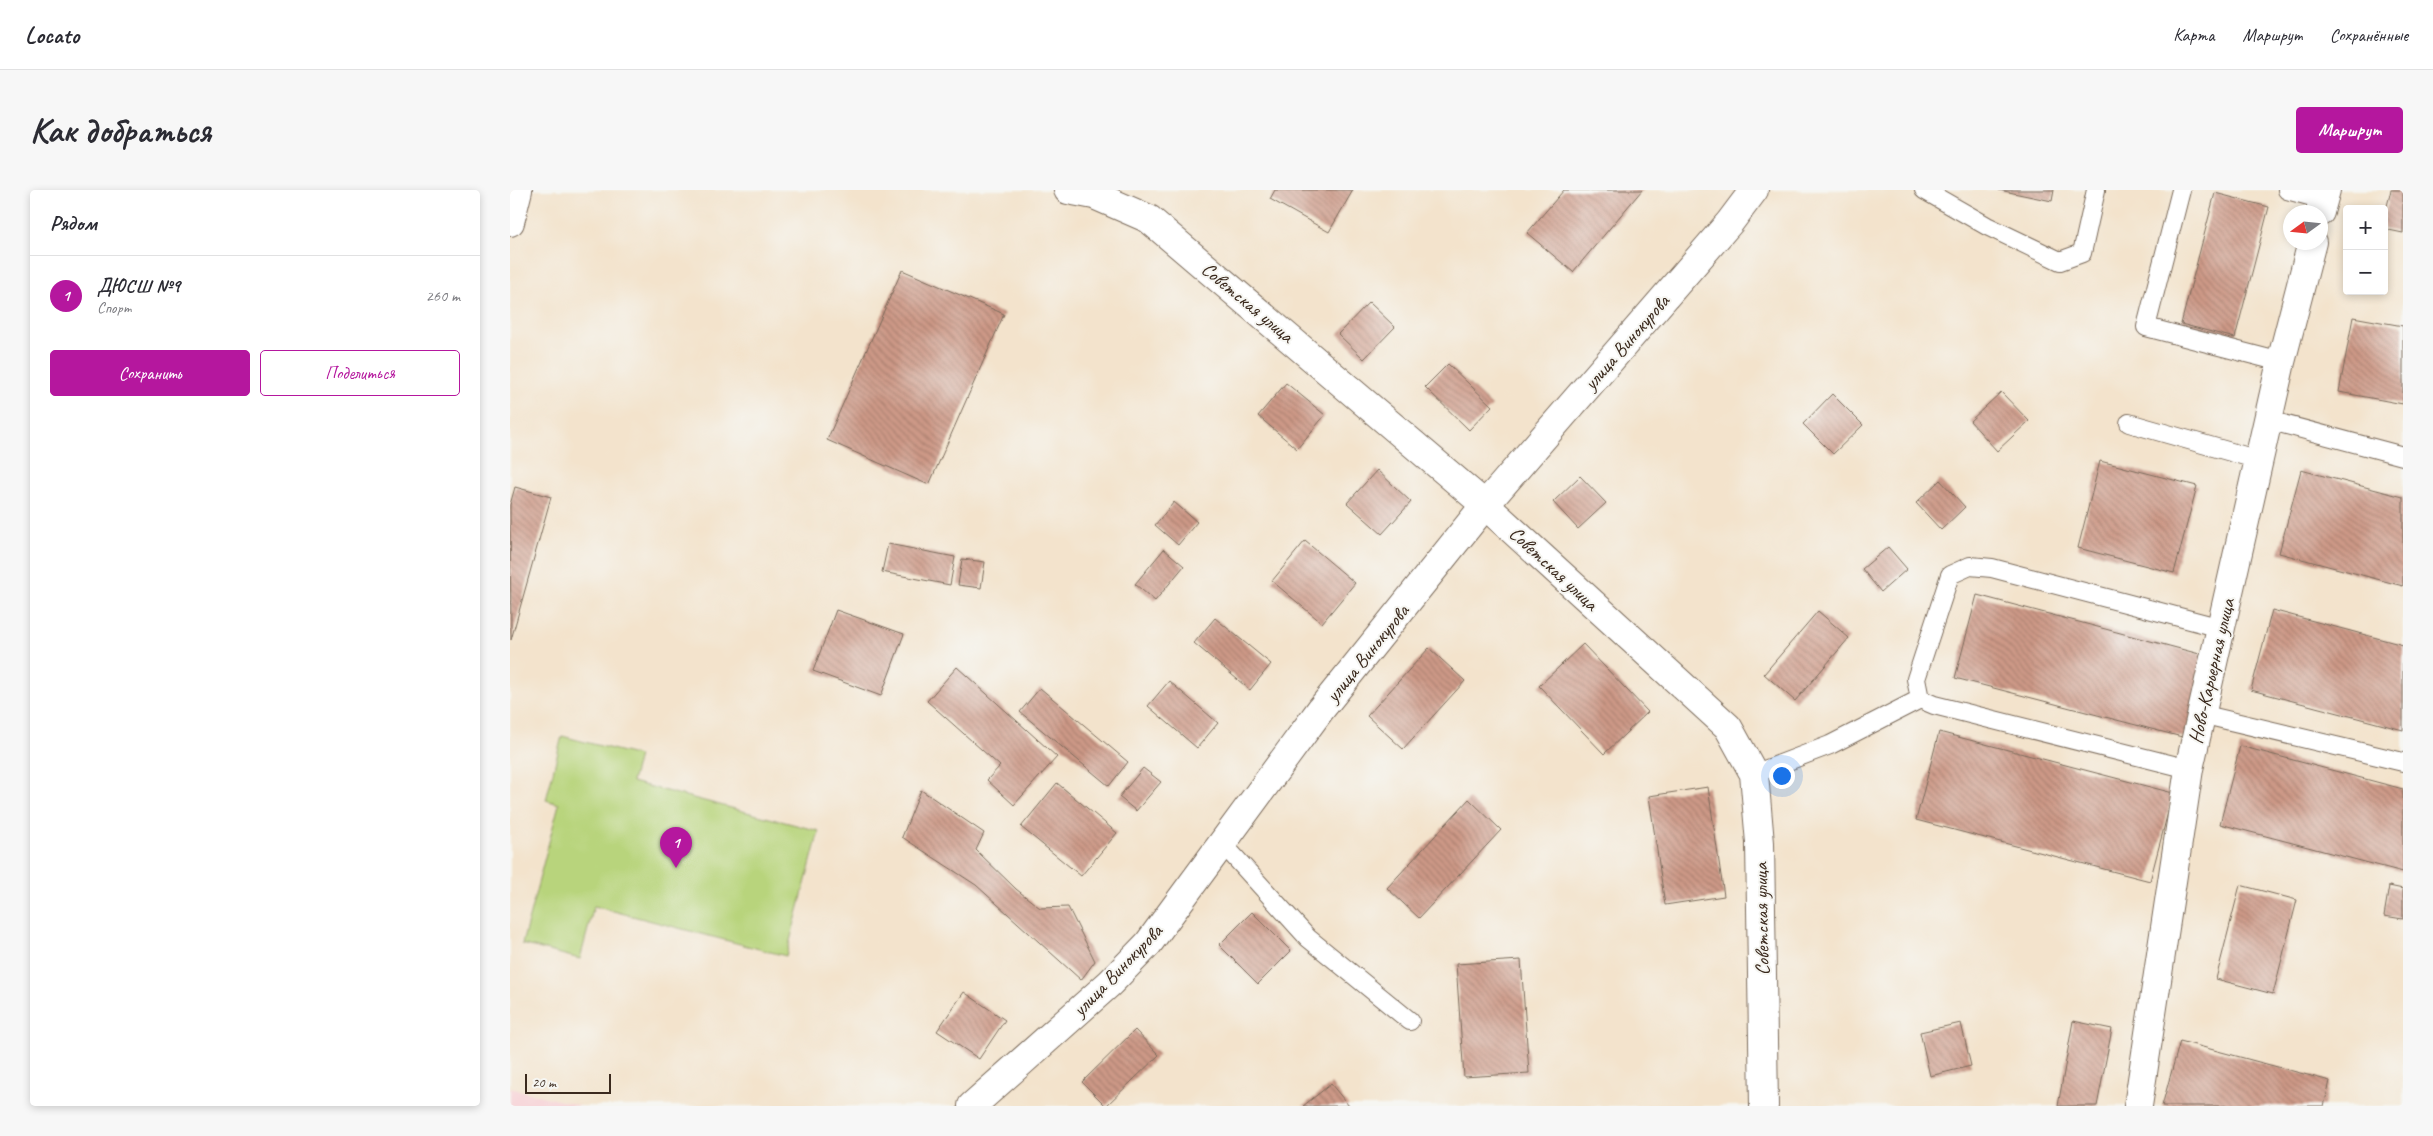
<!DOCTYPE html>
<html lang="ru">
<meta charset="utf-8">
<style>
body{margin:0;font-family:Caveat,sans-serif;background:#f7f7f7;color:#2b2b33}
.controls{position:absolute;right:15px;top:15px;display:grid;overflow:hidden;border-radius:5px;box-shadow:0 2px 8px #0003}
.controls button{width:45px;height:45px;display:grid;place-items:center;padding:0;border:0;border-bottom:1px solid #e1e1e2;background:#fff;color:#2b2b33;font:25px sans-serif}
.compass{position:absolute;left:1773px;top:15px;width:45px;height:45px;border-radius:50%;background:#fff;box-shadow:0 2px 8px #0003;rotate:255deg}
.scale{position:absolute;left:15px;bottom:12px;width:86px;box-sizing:border-box;padding-left:5px;border:2px solid #3b2a1e;border-top:0;font-size:14px;line-height:18px;white-space:nowrap;color:#3b2a1e;-webkit-text-stroke:4px #f6f6f2;paint-order:stroke}
.you{position:absolute;left:1271px;top:585px;width:18px;height:18px;margin:-12px;border:4px solid #fff;border-radius:50%;background:#1a73e8;box-shadow:0 0 0 8px #1a73e833}
.badge{display:grid;place-items:center;width:32px;height:32px;border-radius:50%;background:#b5179e;color:#fff;font-size:16px;font-weight:700}
.pin{position:absolute;translate:-50% -41px;filter:drop-shadow(0 1px 2px #0008)}
.pin::after{content:'';position:absolute;top:26px;width:18px;height:15px;background:inherit;clip-path:polygon(0 0,100% 0,50% 100%)}
.list{margin:0;padding:0;list-style:none}
h2{display:flex;justify-content:space-between;align-items:center;height:65px;margin:0;padding:0 20px;font-size:21px}
h2 small{font-size:16px;font-weight:400;color:#7c7c81}
.list li{display:grid;grid-template-columns:32px 1fr auto;gap:15px;align-items:center;box-sizing:border-box;height:80px;padding:0 20px;border-top:1px solid #e1e1e2}
.list b{display:block;font-size:19px;white-space:nowrap}
.list p{margin:0;font-size:16px;white-space:nowrap;color:#7c7c81}
.list em{font-size:16px;font-style:normal;color:#7c7c81}
.actions{display:flex;gap:10px;padding:15px 20px}
.actions a{flex:1;padding:11px 0;border:1px solid #b5179e;border-radius:5px;text-align:center;font-size:18px;color:#b5179e}
.actions .main{background:#b5179e;color:#fff}
.map{position:relative;flex:none;width:1893px;height:916px;overflow:hidden;border-radius:5px}
header{display:flex;align-items:center;gap:30px;box-sizing:border-box;height:70px;padding:0 25px;background:#fff;border-bottom:1px solid #e1e1e2}
header strong{font-size:24px}
nav{display:flex;gap:28px;margin-inline-start:auto;font-size:18px}
.intro{display:flex;align-items:center;justify-content:space-between;box-sizing:border-box;height:120px;padding:0 30px}
h1{margin:0;font-size:35px}
.button{padding:12px 22px;border-radius:5px;background:#b5179e;color:#fff;font-size:18px;font-weight:700}
main{display:flex;gap:30px;padding:0 30px}
aside{flex:1;background:#fff;border-radius:5px;box-shadow:0 2px 8px #0003}
.map>svg:first-child{display:block}
.built{fill:#f7cfd4}
.pitch{fill:#b8d47b;stroke:#7a7f4c}
.building{fill:url(#building-back-hatch)}
.lines{fill:none;stroke-linecap:round;stroke-linejoin:round}
.service-casing{stroke:#7b6b5b;stroke-width:20}
.minor-casing{stroke:#7b6b5b;stroke-width:30}
.secondary-casing{stroke:#7b6b5b;stroke-width:30}
.service{stroke:#fff;stroke-width:18}
.minor{stroke:#fff;stroke-width:28}
.secondary{stroke:#fff;stroke-width:28}
.labels{text-anchor:middle;stroke-width:4;stroke-linejoin:round;paint-order:stroke}
.street-label{font-size:20px;fill:#3b2a1e;stroke:#f6f6f2}
</style>
<header>
<strong>Locato</strong>
<nav><a>Карта</a><a>Маршрут</a><a>Сохранённые</a></nav>
</header>
<div class="intro"><h1>Как добраться</h1><a class="button">Маршрут</a></div>
<main>
<aside>
<h2>Рядом<small></small></h2>
<ul class="list">
<li><span class="badge">1</span><div><b>ДЮСШ №9</b><p>Спорт</p></div><em>260 m</em></li>
</ul>
<div class="actions"><a class="main">Сохранить</a><a>Поделиться</a></div>
</aside>
<div class="map">
<svg width="1893" height="916" viewBox="0 0 1893 916">
<defs>
<pattern id="building-back-hatch" width="6" height="6" patternUnits="userSpaceOnUse" patternTransform="scale(1.25)"><rect width="6" height="6" fill="#cd9987"/><path d="M-1 5l2 2M0 0l6 6M5-1l2 2" fill="none" stroke="#a87d6e"/></pattern>
</defs>
<rect width="100%" height="100%" fill="#f6f6f2"/>
<filter id="ink" filterUnits="userSpaceOnUse"><feTurbulence type="fractalNoise" baseFrequency=".02" numOctaves="2"/><feDisplacementMap in="SourceGraphic" scale="10" xChannelSelector="R" yChannelSelector="G"/><feConvolveMatrix kernelMatrix="1 2 1 2 8 2 1 2 1" color-interpolation-filters="sRGB"/></filter>
<filter id="wash" filterUnits="userSpaceOnUse"><feTurbulence type="fractalNoise" baseFrequency=".0096" numOctaves="4" result="noise"/><feDisplacementMap in="SourceGraphic" scale="20" xChannelSelector="R" yChannelSelector="G"/><feGaussianBlur stdDeviation="1.12" result="paint"/><feColorMatrix in="noise" values="0 0 0 0 0 0 0 0 0 0 0 0 0 0 0 0 0 1.4 0 .05"/><feComposite in="paint" operator="in"/></filter>
<g filter="url(#wash)">
<rect width="100%" height="100%" fill="#f3e3cc"/>
<!-- built -->
<path class="built" d="M0,898l71,18h-71z"/>
<!-- pitch -->
<path class="pitch" d="M52,546l77,20 -7,26 187,49 -33,125 -192,-50 -14,53 -58,-15 37,-140 -13,-4z"/>
<g id="blocks">
<!-- building -->
<g class="building">
<path d="M765,0h78l-24,42 -59,-33z"/>
<path d="M1054,0h78l-69,82 -46,-39z"/>
<path d="M1489,0h55l-2,11z"/>
<path d="M1881,0h12v43l-19,-4v-11z"/>
<path d="M1705,3l54,14 -34,131 -54,-14z"/>
<path d="M392,80l102,44 -75,171 -102,-45z"/>
<path d="M859,112l26,25 -31,32 -26,-25z"/>
<path d="M1843,127l50,9v78l-64,-12z"/>
<path d="M938,174l44,42 -23,24 -44,-43z"/>
<path d="M776,193l39,32 -28,34 -39,-33z"/>
<path d="M1491,202l28,29 -32,30 -27,-30z"/>
<path d="M1322,204l31,31 -30,29 -30,-30z"/>
<path d="M1590,271l97,25 -23,87 -96,-25z"/>
<path d="M867,280l34,32 -29,32 -35,-31z"/>
<path d="M1791,280l102,27v89l-124,-33z"/>
<path d="M1070,286l26,27 -28,26 -25,-27z"/>
<path d="M1430,290l25,27 -24,23 -25,-27z"/>
<path d="M5,297l36,10 -40,143 -1,-135z"/>
<path d="M664,312l23,20 -19,23 -23,-20z"/>
<path d="M795,351l50,42 -33,40 -50,-42z"/>
<path d="M378,354l67,13 -5,28 -68,-13z"/>
<path d="M1378,357l19,22 -26,23 -19,-23z"/>
<path d="M654,359l20,17 -29,35 -20,-17z"/>
<path d="M452,369l23,3 -4,26 -23,-3z"/>
<path d="M1467,405l230,61 -21,82 -231,-60z"/>
<path d="M326,420l68,24 -23,62 -68,-25z"/>
<path d="M1762,420l131,35v85l-152,-40z"/>
<path d="M1308,421l31,27 -54,63 -31,-27z"/>
<path d="M705,428l56,46 -21,26 -56,-47z"/>
<path d="M1073,454l65,68 -44,42 -65,-68z"/>
<path d="M919,458l36,33 -62,68 -36,-33z"/>
<path d="M447,477l100,90 -43,48 -27,-25 13,-14 -73,-65z"/>
<path d="M659,491l49,42 -21,25 -49,-42z"/>
<path d="M530,498l88,74 -19,24 -89,-74z"/>
<path d="M1429,542l234,61 -23,88 -234,-61z"/>
<path d="M1730,556l163,43v83l-183,-48z"/>
<path d="M633,578l18,14 -25,29 -17,-14z"/>
<path d="M547,593l60,50 -36,43 -60,-49z"/>
<path d="M1198,597l16,109 -59,9 -16,-109z"/>
<path d="M411,600l63,43 -8,17 40,39 24,19 28,-1 27,54 -14,19 -105,-95 -74,-48z"/>
<path d="M959,609l32,31 -82,88 -32,-30z"/>
<path d="M1730,695l57,15 -24,94 -57,-15z"/>
<path d="M1879,696l14,3v30l-19,-3z"/>
<path d="M742,722l39,39 -33,33 -39,-39z"/>
<path d="M1011,770l8,113 -65,4 -8,-113z"/>
<path d="M454,802l41,28 -26,39 -42,-28z"/>
<path d="M1563,831l39,8 -15,77h-39z"/>
<path d="M1451,833l10,43 -41,10 -10,-44z"/>
<path d="M625,840l24,25 -53,51 -24,-24z"/>
<path d="M1670,851l150,40 -6,25h-162z"/>
<path d="M821,894l18,22h-46z"/>
</g>
</g>
</g>
<g filter="url(#ink)">
<use href="#blocks" fill-opacity="0" stroke="#7b6b5b" stroke-width="1"/>
<g class="lines">
<defs>
<g id="service">
<path d="M1414,0l63,36 73,35 22,-8 14,-63"/>
<path d="M1671,0l-35,137 135,35"/>
<path d="M1777,0l37,10"/>
<path d="M1758,230l135,36"/>
<path d="M1619,233l130,37"/>
<path d="M1691,524l202,48"/>
<path d="M1679,579l-255,-64 -14,-6 -4,-20 34,-104 20,-9 22,2 229,60"/>
<path d="M1244,584l76,-29 90,-46"/>
<path d="M713,654l85,94 102,83"/>
</g>
<g id="minor">
<path d="M558,0l26,5 55,24 336,286 243,222 26,47 6,69 4,263"/>
<path d="M1810,22l6,-22"/>
<path d="M462,916l138,-123 38,-39 173,-235 164,-204 245,-283 24,-32"/>
<path d="M1628,916l51,-337 92,-407 31,-120"/>
</g>
<path id="secondary" d="M0,32l8,-32"/>
</defs>
<!-- service casing -->
<use href="#service" class="service-casing"/>
<!-- minor casing -->
<use href="#minor" class="minor-casing"/>
<!-- secondary casing -->
<use href="#secondary" class="secondary-casing"/>
<!-- service -->
<use href="#service" class="service"/>
<!-- minor -->
<use href="#minor" class="minor"/>
<!-- secondary -->
<use href="#secondary" class="secondary"/>
</g>
</g>
<g class="labels">
<!-- street labels -->
<g class="street-label">
<text transform="translate(738 112) rotate(40)" y="7">Советская улица</text>
<text transform="translate(1116 152) rotate(-49)" y="7">улица Винокурова</text>
<text transform="translate(1044 378) rotate(43)" y="7">Советская улица</text>
<text transform="translate(857 463) rotate(-51)" y="7">улица Винокурова</text>
<text transform="translate(1701 481) rotate(-77)" y="7">Ново-Карьерная улица</text>
<text transform="translate(1251 729) rotate(-91)" y="7">Советская улица</text>
<text transform="translate(607 780) rotate(-46)" y="7">улица Винокурова</text>
</g>
</g>
</svg>
<div class="controls">
<button>+</button>
<button>−</button>
</div>
<svg class="compass" viewBox="-18 -18 36 36"><path d="M0-13l5 13h-10z" fill="#e53935"/><path d="M0 13l5-13h-10z" fill="#7c7c81"/></svg>
<div class="scale">20 m</div>
<div class="you"></div>
<div class="pin badge" style="left:166px;top:678px">1</div>
</div>
</main>
